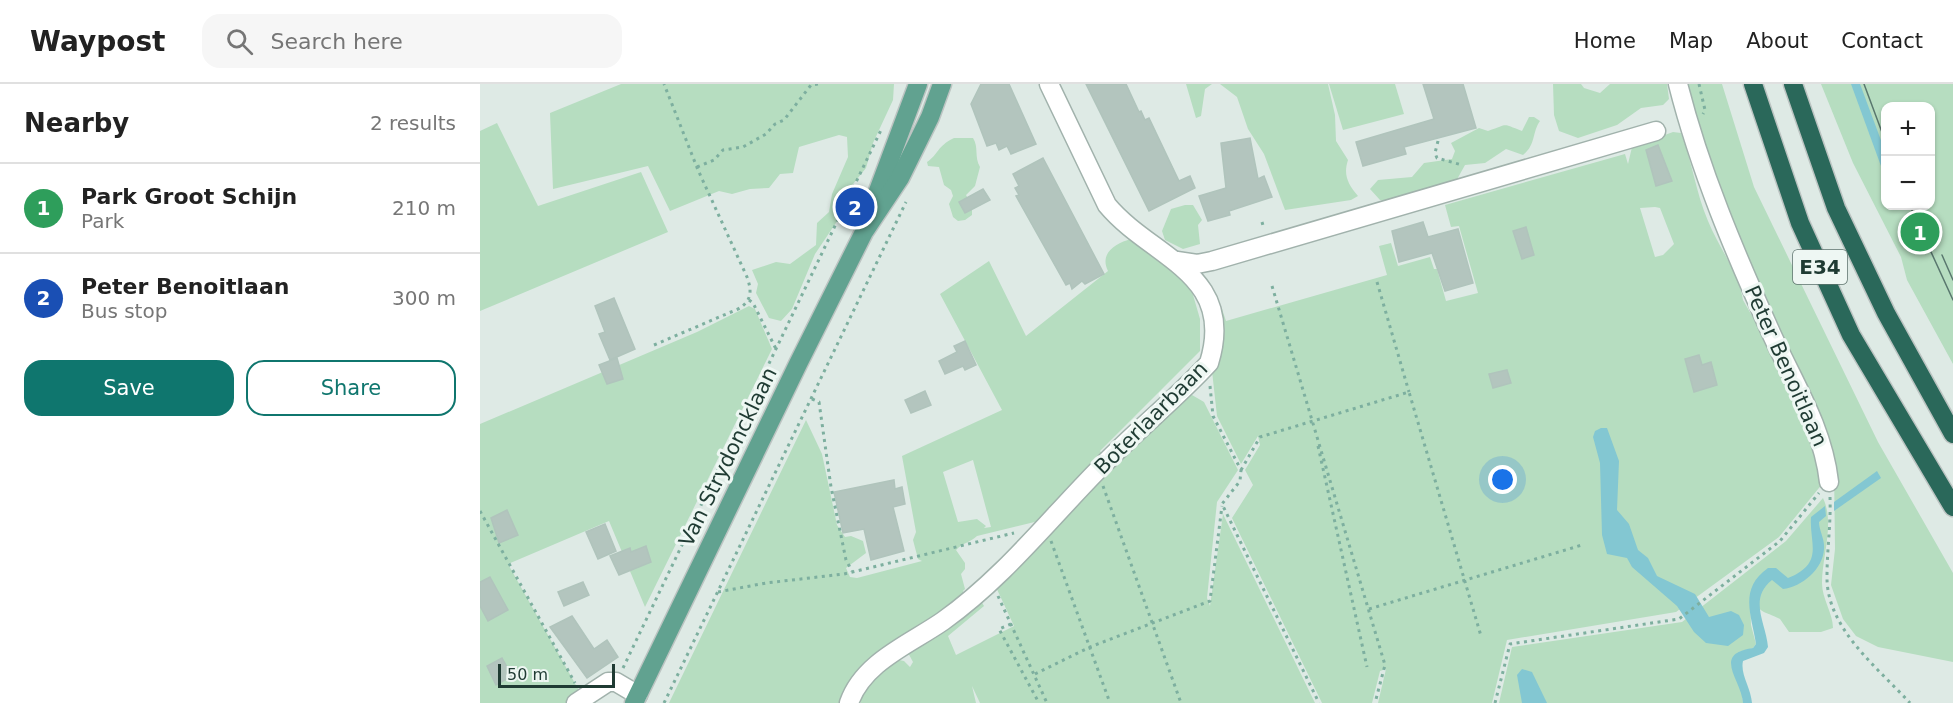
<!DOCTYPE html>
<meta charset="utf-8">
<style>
body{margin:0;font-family:"DejaVu Sans",sans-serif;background:#f6f6f6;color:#222}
.controls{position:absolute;right:18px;top:18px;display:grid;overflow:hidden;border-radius:12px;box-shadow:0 2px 4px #0004}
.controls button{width:54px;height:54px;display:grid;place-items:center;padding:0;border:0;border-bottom:2px solid #e0e0e0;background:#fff;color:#222;font:30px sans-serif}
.scale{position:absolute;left:18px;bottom:15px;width:117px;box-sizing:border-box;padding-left:6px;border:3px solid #1f3b33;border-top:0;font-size:16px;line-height:21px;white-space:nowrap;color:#1f3b33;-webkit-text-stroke:4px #eef7f3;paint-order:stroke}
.you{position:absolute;left:1023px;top:396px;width:21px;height:21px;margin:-15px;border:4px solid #fff;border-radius:50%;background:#1a73e8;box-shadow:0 0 0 9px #1a73e833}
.badge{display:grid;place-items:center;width:39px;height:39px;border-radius:50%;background:#0f766e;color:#fff;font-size:20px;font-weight:700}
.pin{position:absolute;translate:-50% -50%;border:3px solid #fff;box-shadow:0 2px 6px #0006}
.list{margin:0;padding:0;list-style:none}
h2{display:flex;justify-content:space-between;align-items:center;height:78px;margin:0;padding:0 24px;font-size:26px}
h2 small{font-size:20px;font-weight:400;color:#767676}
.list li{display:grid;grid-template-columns:39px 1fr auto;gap:18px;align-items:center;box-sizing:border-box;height:90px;padding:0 24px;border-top:2px solid #e0e0e0}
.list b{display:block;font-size:22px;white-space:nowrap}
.list p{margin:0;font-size:20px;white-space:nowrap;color:#767676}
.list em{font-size:20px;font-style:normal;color:#767676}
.actions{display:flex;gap:12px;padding:18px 24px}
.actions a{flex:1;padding:14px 0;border:2px solid #0f766e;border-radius:18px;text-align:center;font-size:21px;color:#0f766e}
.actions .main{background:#0f766e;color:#fff}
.icon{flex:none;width:33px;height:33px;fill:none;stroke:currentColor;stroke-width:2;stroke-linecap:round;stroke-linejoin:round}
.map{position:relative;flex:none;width:1473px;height:619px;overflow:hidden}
header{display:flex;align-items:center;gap:36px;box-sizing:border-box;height:84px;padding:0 30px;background:#fff;border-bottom:2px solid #e0e0e0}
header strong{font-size:28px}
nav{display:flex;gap:33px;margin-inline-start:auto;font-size:21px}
.search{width:420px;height:54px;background:#f6f6f6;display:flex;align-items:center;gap:15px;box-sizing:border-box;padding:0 21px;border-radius:18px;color:#767676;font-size:22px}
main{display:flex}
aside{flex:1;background:#fff}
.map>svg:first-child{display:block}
.green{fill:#b6ddc0;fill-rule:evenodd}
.water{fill:#83c7d2}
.building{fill:#b3c5be;stroke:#b0c4bc;stroke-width:1.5}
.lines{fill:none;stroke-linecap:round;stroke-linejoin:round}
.minor-casing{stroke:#a1b2ac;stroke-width:21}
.major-casing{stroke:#bcc4c2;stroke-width:21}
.highway-casing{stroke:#bcc4c2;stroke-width:21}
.path{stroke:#7daf9f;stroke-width:3;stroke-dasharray:3 4.5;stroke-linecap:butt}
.minor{stroke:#fff;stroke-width:18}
.major{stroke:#61a290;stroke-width:18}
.highway{stroke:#2a685a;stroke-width:18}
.tram{stroke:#59776e;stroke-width:1.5}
.labels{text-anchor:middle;stroke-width:6;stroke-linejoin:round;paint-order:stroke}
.shield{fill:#eef7f3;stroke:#5d736d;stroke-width:1.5}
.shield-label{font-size:20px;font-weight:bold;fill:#1f3b33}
.street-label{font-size:21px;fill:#1f3b33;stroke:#eef7f3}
</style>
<header>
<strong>Waypost</strong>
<div class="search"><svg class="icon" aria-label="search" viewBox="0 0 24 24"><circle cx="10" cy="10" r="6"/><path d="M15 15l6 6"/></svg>Search here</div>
<nav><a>Home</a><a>Map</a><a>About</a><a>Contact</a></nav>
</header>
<main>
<aside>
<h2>Nearby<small>2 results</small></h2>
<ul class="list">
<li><span class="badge" style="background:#2e9e5b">1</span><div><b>Park Groot Schijn</b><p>Park</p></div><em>210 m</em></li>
<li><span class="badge" style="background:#1a4fb4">2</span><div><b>Peter Benoitlaan</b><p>Bus stop</p></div><em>300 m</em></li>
</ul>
<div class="actions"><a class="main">Save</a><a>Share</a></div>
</aside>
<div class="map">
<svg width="1473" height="619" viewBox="0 0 1473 619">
<rect width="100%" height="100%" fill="#deeae5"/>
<!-- green -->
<g class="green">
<path d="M141,0h273l-1,16 -20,43 -7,25 -17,21 1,13 -35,52 -23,55 -11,12 -12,-3 -13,-25 2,-9 -6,-14 24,-8 14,2 26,-19 1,-22 12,-11 3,-18 16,-37 -1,-20 -8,-2 -40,12 -6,26 -13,1 -11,14 -19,1 -18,5 -13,-3 -49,20 -22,-45 -95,23 -3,-76z"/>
<path d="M706,0h26l-7,5 -4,27 -5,2z"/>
<path d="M740,0h108l7,31 1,26 12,19c-5,15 0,24 10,36l-7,4 -66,10 -21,-56 -16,-25 -11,-32z"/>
<path d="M849,0h66l9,30 -61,16z"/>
<path d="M1073,0h28l3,4 16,5 10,-9h57l2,15 -6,6 -22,3 -24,17 -39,13 -19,-7 -5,-16z"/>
<path d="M1206,0h36l32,103 124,255 75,131v89l-75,-15 -22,-11 -13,-17 -12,-34 4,-36 -1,-81 -134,-321z"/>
<path d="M1341,0h132v280l-46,-84 -6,-23 -48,-94zM1406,22h44v100h-44z"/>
<path d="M1049,33h5l6,4c-8,11 -4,24 -17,34l-17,-6 -21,14 -20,2 -10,18 -65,19 -10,-2 -10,-11 8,-9 34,-3 12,-14 28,-4 3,-8 -4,-8 28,-15 9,3c22,-7 12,-8 34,0z"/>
<path d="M17,39l41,83 103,-34 27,60 -188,79v-180z"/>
<path d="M1193,48l8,1c11,28 15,60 27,88 11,27 30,50 35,79l62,110 18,73 -44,54 -103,75 -169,28 -15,63h-114l8,-34 -6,2 -8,32h-50l-90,-185 21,-33 -8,-15 15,-25 -2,-9 -17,28 -24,-48 -5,-45 4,-60 6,-2 4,12 161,-46 -8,-29 12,-3 7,23 32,-9 4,12h3l9,32 32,-8 -19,-67 -8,1 -6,-22 180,-51 3,10 4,-17zM1175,123l5,1 14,36 -11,11 -8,2 -15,-49z"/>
<path d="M474,54h19c6,9 1,19 7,29l-5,19 -9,9 6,11v9l-7,5 -7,1 -5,-4 -4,-13 4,-8 -2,-6 -7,-5 -5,-18 -11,-1 -1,-4c11,-7 10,-16 27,-24z"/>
<path d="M705,121h8l9,15 -4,5 2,19 -17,5 -18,-9 -3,-9 9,-22z"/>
<path d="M651,155l58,42 11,38v32l-100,100 4,5 -57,63 -70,17c-6,6 -15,7 -21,14l9,13v6l-4,5 4,15 -2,2 1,5 -121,107h-174l137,-283 16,34 15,71 8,12 6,-1 12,5 3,12 -20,15 4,9 7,1 65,-17 -4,-2 -5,-19 3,-8 -14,-76 100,-46 -62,-116 49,-33 37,75 82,-65c-9,-18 8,-28 23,-32zM493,376l18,67 -7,1 2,-2 -9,-7 -19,3 -15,-50z"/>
<path d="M269,222l6,3 17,40 -127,258 -36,-86 -101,43 78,139h-106v-279l217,-92z"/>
<path d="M712,311l12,7 34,68 -21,32 -10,96 3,8 13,-92 92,189h-335l-8,-17 4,17h-115l-4,-5 2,-19 35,-20 10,2 6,6 3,-5 -7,-13 75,-48 3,5 -36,30 8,19 58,-29 -19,-41 189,-188z"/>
<path d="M1343,414c12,25 -1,59 -1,85 0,16 11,30 11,45l-12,4h-32l-9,-13c-17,-9 -20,-4 -30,-25l1,31 5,19 -3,4 -14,4 4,51h-244l13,-56 170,-25 104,-81z"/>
</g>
<!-- water -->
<g class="water">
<path d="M1371,0h9l25,67v26z"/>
<path d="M1121,344h6l12,33 -2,49 12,14 9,26 10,8 9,18 38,18 14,23 22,-6 8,4 5,10 -1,10 -15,11 -22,-3 -12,-11 -17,-26 -45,-39 -5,-9 -20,-4 -5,-19 -2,-72 -7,-26 2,-6z"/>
<path d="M1397,387l4,7 -47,33v-9z"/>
<path d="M1345,422l1,10 -7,6c0,9 6,17 5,27 -1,20 -22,38 -41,40l-11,-9c-24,19 -6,43 -4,67l-4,6 -21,8c-3,13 8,27 9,42h-9c-1,-23 -32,-49 10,-55l3,-4c-4,-28 -18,-55 12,-76h8l12,10c37,-15 21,-35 23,-61z"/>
<path d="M1042,585l10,3 15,31h-25l-5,-28z"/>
</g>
<!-- building -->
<g class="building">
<path d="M501,0h28l27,60 -25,10 -4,-8 -8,4 -3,-7 -9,3 -16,-42z"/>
<path d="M606,0h40l13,28 2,-1 4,9 4,-2 30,63 11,-5 5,12 -46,23z"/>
<path d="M943,0h40l13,44 -72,19 2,7 -43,12 -7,-24 78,-23z"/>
<path d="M770,54l8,41 6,-3 8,21 -43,14 1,4 -22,6 -9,-25 27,-8 -5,-45z"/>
<path d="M1178,61l14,36 -16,5 -10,-36z"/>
<path d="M563,74l61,116 -19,10 -3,-3 -10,8 -2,-6 -4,2 -50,-89 3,-1 -4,-7 4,-2 -6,-12z"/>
<path d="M503,105l7,11 -25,13 -6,-11z"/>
<path d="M943,138l5,15 30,-8 15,54 -28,8 -13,-38 -33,9 -7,-31z"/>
<path d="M1046,143l8,28 -12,4 -9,-28z"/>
<path d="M134,214l21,51 -25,11 -11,-26 6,-2 -10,-26z"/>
<path d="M485,257l11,24 -11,5 -2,-4 -18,8 -6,-13 18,-9 -3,-6z"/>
<path d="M1219,271l3,10 9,-3 6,23 -23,7 -9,-33z"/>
<path d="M137,274l6,21 -16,5 -8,-19z"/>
<path d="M1027,286l4,13 -18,5 -4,-14z"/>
<path d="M445,307l6,14 -20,8 -6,-13z"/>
<path d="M414,396l1,9 7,-2 3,17 -12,3 11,44 -33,9 -7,-31 -21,4 -9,-41z"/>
<path d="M27,426l11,25 -19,8 -8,-25z"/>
<path d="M125,440l11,27 -18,8 -12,-27z"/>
<path d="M166,462l5,16 -32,13 -9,-19 20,-8 1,4z"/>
<path d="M10,493l18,33 -20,11 -8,-15v-24z"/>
<path d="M103,498l6,13 -25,11 -6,-14z"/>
<path d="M92,532l22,33 13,-9 11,17 -31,21 -37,-51z"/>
<path d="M22,574l10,18 -16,9 -9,-19z"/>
</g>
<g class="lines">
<defs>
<g id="minor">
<path d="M1198,0c22,87 57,169 94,251 22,48 51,93 57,147"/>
<path d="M697,177l20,3 15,-3 444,-130"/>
<path d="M96,619l32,-21h8l22,13"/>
<path d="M369,619c14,-41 61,-59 94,-82 59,-42 104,-99 154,-150 36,-38 77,-70 112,-108 28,-90 -58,-105 -102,-158l-58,-121"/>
</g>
<g id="major">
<path d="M392,123l46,-123"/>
<path d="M154,619l164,-339 66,-132 36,-54 30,-61 12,-33"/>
</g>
<g id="highway">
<path d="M1273,0l47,139 51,112 102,172"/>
<path d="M1313,0l43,124 50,105 67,121"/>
</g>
</defs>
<!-- minor casing -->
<use href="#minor" class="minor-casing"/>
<!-- major casing -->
<use href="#major" class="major-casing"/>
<!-- highway casing -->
<use href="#highway" class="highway-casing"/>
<!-- path -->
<g class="path">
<path d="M1219,0l6,26 -2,4"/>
<path d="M958,57l-3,12 2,5 25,7"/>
<path d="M217,83l17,-7 9,-10 20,-3 23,-13 9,-10 9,-4 27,-35 8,-1"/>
<path d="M782,138l2,7"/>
<path d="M897,198l32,110"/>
<path d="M792,202l113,379 -10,38"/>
<path d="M269,216l4,3 23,46"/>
<path d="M174,261l84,-36c14,-8 14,-18 9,-32l-49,-107 -34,-86"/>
<path d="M730,302l3,30 28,54 -1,11 -18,23 97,199"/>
<path d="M332,315l7,3 12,85 15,73 6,11"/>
<path d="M838,362l49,221"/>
<path d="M761,386l19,-33 149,-45 72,244"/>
<path d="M623,402l78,217"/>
<path d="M1350,413c1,27 -3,52 -3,79 -1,52 50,91 83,127"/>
<path d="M0,427l95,172"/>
<path d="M571,457l59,162"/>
<path d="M238,508l48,-9 78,-9 170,-41"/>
<path d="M518,512l49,107"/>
<path d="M889,525l213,-64"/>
<path d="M531,540l-12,5 40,74"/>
<path d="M143,584l258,-538"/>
<path d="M555,590l55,-27 120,-46 12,-95"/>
<path d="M184,619l242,-501"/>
<path d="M1015,619l15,-59 169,-25 101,-78 39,-48"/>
</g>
<!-- minor -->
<use href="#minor" class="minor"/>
<!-- major -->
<use href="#major" class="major"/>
<!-- highway -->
<use href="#highway" class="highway"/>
<!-- tram -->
<g class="tram">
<path d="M1384,0l22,59"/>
<path d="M1430,122l43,94"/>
<path d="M1462,171l11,25"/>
</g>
</g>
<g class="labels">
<!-- shield labels -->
<rect class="shield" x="1313" y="166" width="54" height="34" rx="4.5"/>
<g class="shield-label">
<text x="1340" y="190">E34</text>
</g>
<!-- street labels -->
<g class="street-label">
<text transform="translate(1306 282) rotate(66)" y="7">Peter Benoitlaan</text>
<text transform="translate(671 334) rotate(-45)" y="7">Boterlaarbaan</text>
<text transform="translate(248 373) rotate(-64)" y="7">Van Strydoncklaan</text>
</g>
</g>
</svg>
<div class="controls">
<button>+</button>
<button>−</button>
</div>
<div class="scale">50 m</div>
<div class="you"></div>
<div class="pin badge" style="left:1440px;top:148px;background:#2e9e5b">1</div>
<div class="pin badge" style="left:375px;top:123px;background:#1a4fb4">2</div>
</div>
</main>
